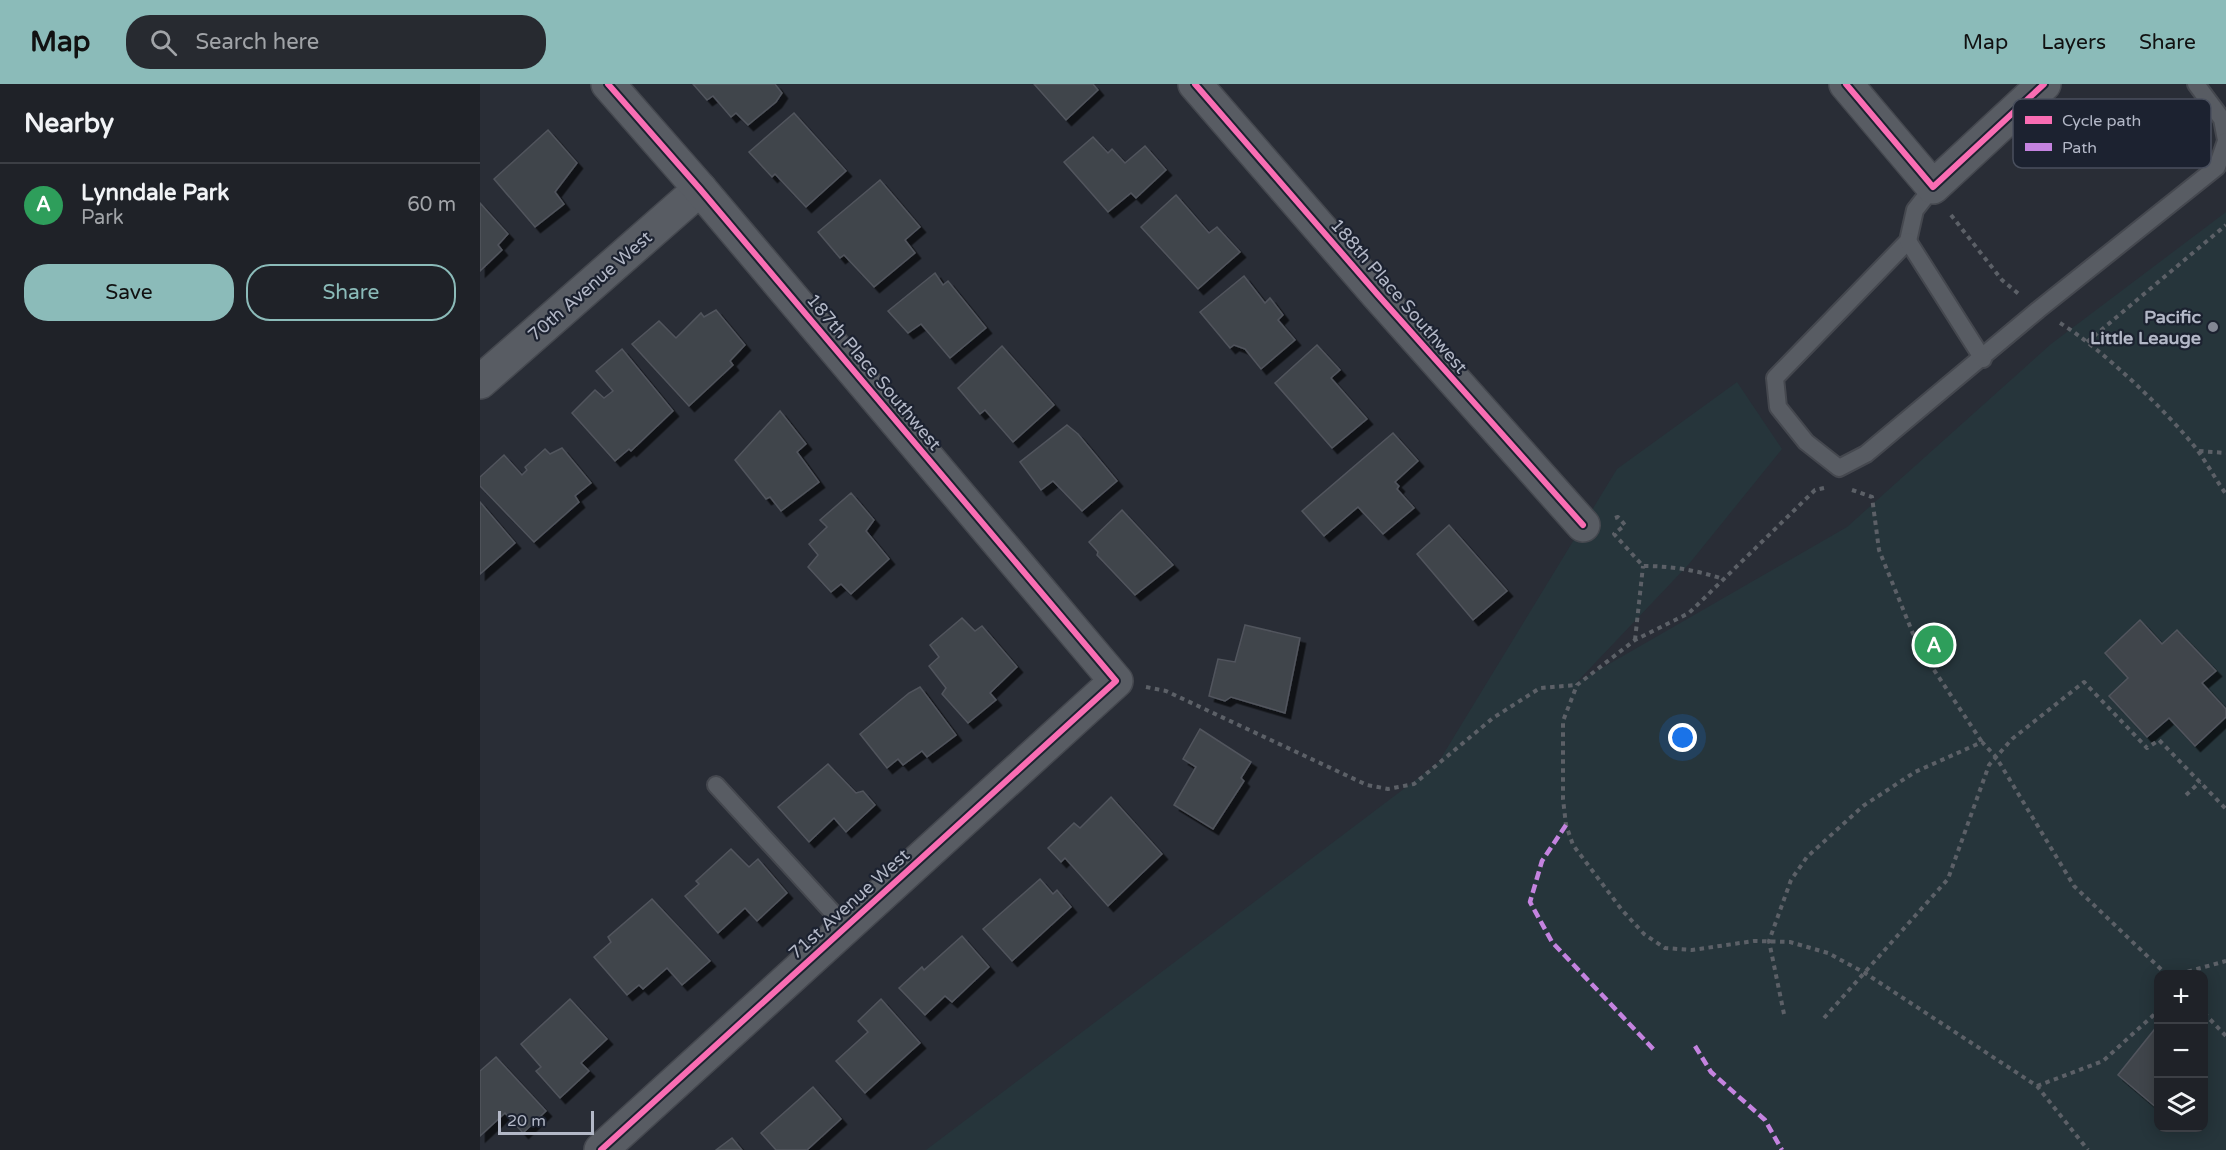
<!DOCTYPE html>
<meta charset="utf-8">
<style>
body{margin:0;font-family:"Varela Round",sans-serif;background:#272a30;color:#f1f3f6}
.controls{position:absolute;right:18px;bottom:18px;display:grid;overflow:hidden;border-radius:12px;box-shadow:0 3px 15px #0003}
.controls button{width:54px;height:54px;display:grid;place-items:center;padding:0;border:0;border-bottom:2px solid #3c3f45;background:#1f2228;color:#f1f3f6;font:30px sans-serif}
.scale{position:absolute;left:18px;bottom:15px;width:96px;box-sizing:border-box;padding-left:6px;border:3px solid #b3b8c7;border-top:0;font-size:16px;line-height:21px;white-space:nowrap;color:#b3b8c7;-webkit-text-stroke:4px #1c2230;paint-order:stroke}
.you{position:absolute;left:1203px;top:654px;width:21px;height:21px;margin:-15px;border:4px solid #fff;border-radius:50%;background:#1a73e8;box-shadow:0 0 0 9px #1a73e833}
.badge{display:grid;place-items:center;width:39px;height:39px;border-radius:50%;background:#8bbbb9;color:#fff;font-size:20px;font-weight:700}
.pin{position:absolute;translate:-50% -50%;border:3px solid #fff;box-shadow:0 2px 6px #0006}
.list{margin:0;padding:0;list-style:none}
h2{display:flex;justify-content:space-between;align-items:center;height:78px;margin:0;padding:0 24px;font-size:26px}
h2 small{font-size:20px;font-weight:400;color:#a1a4a8}
.list li{display:grid;grid-template-columns:39px 1fr auto;gap:18px;align-items:center;box-sizing:border-box;height:84px;padding:0 24px;border-top:2px solid #3c3f45}
.list b{display:block;font-size:22px;white-space:nowrap}
.list p{margin:0;font-size:20px;white-space:nowrap;color:#a1a4a8}
.list em{font-size:20px;font-style:normal;color:#a1a4a8}
.actions{display:flex;gap:12px;padding:18px 24px}
.actions a{flex:1;padding:14px 0;border:2px solid #8bbbb9;border-radius:24px;text-align:center;font-size:21px;color:#8bbbb9}
.actions .main{background:#8bbbb9;color:#111}
.icon{flex:none;width:33px;height:33px;fill:none;stroke:currentColor;stroke-width:2;stroke-linecap:round;stroke-linejoin:round}
.map{position:relative;flex:none;width:1746px;height:1066px;overflow:hidden}
header{display:flex;align-items:center;gap:36px;box-sizing:border-box;height:84px;padding:0 30px;background:#8bbbb9;color:#111}
header strong{font-size:28px}
nav{display:flex;gap:33px;margin-inline-start:auto;font-size:21px}
.search{width:420px;height:54px;background:#272a30;display:flex;align-items:center;gap:15px;box-sizing:border-box;padding:0 21px;border-radius:24px;color:#a1a4a8;font-size:22px}
main{display:flex}
aside{flex:1;background:#1f2228}
.map>svg:first-child{display:block}
.green{fill:#26353b;fill-rule:evenodd}
.building{fill:#41444c;stroke:#51555d;stroke-width:1.5;filter:url(#shadow)}
.lines{fill:none;stroke-linecap:round;stroke-linejoin:round}
.lane-casing{stroke:#45484f;stroke-width:20}
.street-casing{stroke:#45484f;stroke-width:36}
.path{stroke:#5c6067;stroke-width:4;stroke-dasharray:4.5 4.5;stroke-linecap:butt}
.lane{stroke:#585c63;stroke-width:16}
.street{stroke:#585c63;stroke-width:33}
.quiet{stroke:#c483df;stroke-width:4.5;stroke-dasharray:9 4.5;stroke-linecap:butt}
.cycleway-casing{stroke:#1c2230;stroke-width:10}
.cycleway{stroke:#f96db3;stroke-width:6}
.poi-dot{fill:#838794;stroke:#1c2230;stroke-width:2}
.labels{text-anchor:middle;stroke-width:4.5;stroke-linejoin:round;paint-order:stroke}
.street-label{font-size:18px;fill:#b3b8c7;stroke:#1c2230}
.poi-label{font-size:18px;font-weight:bold;fill:#b3b8c7;stroke:#1c2230;text-anchor:end}
.key{fill:#1c2230;stroke:#494f5d;stroke-width:1.5}
.key-label{font-size:16px;fill:#b3b8c7}
</style>
<header>
<strong>Map</strong>
<div class="search"><svg class="icon" aria-label="search" viewBox="0 0 24 24"><circle cx="10" cy="10" r="6"/><path d="M15 15l6 6"/></svg>Search here</div>
<nav><a>Map</a><a>Layers</a><a>Share</a></nav>
</header>
<main>
<aside>
<h2>Nearby<small></small></h2>
<ul class="list">
<li><span class="badge" style="background:#2e9e5b">A</span><div><b>Lynndale Park</b><p>Park</p></div><em>60 m</em></li>
</ul>
<div class="actions"><a class="main">Save</a><a>Share</a></div>
</aside>
<div class="map">
<svg width="1746" height="1066" viewBox="0 0 1746 1066">
<defs>
<filter id="shadow"><feDropShadow dx="5.5" dy="5.5" stdDeviation="0" flood-color="#0009"/></filter>
</defs>
<rect width="100%" height="100%" fill="#292d36"/>
<!-- green -->
<path class="green" d="M1746,128v938h-1300l512,-387 179,-294 120,-87 45,67 -93,115 -113,119 271,-156 204,-183zM1678,890h46v154h-46z"/>
<!-- building -->
<g class="building">
<path d="M213,0h82l7,9 -6,9 -28,23 -12,-12 -5,4 -18,-21 -6,4z"/>
<path d="M554,0h59l5,6 -32,30z"/>
<path d="M314,29l52,58 -40,36 -31,-33 -3,3 -23,-25z"/>
<path d="M68,46l29,33 -22,29 9,12 -29,23 -41,-48z"/>
<path d="M613,53l15,16 4,-4 13,14 20,-17 21,24 -30,28 -5,-5 -23,19 -44,-50z"/>
<path d="M400,96l40,47 -15,13 10,13 -41,34 -30,-32 -4,3 -22,-26z"/>
<path d="M696,111l33,38 8,-6 23,25 -42,37 -57,-62z"/>
<path d="M0,119l28,31 -10,11 4,5 -22,21z"/>
<path d="M455,189l8,12 5,-4 38,47 -36,30 -29,-34 -13,9 -20,-22z"/>
<path d="M764,192l21,27 5,-5 13,17 -5,5 17,20 -34,29 -16,-20 -11,-4 -4,3 -30,-36z"/>
<path d="M236,226l29,35 -15,16 3,4 -44,41 -57,-62 27,-23 17,17 25,-25 3,4z"/>
<path d="M837,261l23,25 -9,8 36,41 -35,29 -57,-65z"/>
<path d="M522,262l52,59 -41,37 -28,-32 -5,4 -22,-26z"/>
<path d="M142,265l51,62 -42,40 -2,-2 -14,12 -43,-48 23,-23 9,8 9,-7 -17,-20z"/>
<path d="M300,327l26,33 -9,8 22,30 -38,29 -11,-14 -4,2 -31,-39z"/>
<path d="M587,341l11,9 39,47 -35,30 -29,-30 -12,9 -21,-28z"/>
<path d="M913,349l25,28 -23,21 4,4 -2,3 17,19 -31,26 -25,-27 -34,29 -22,-25z"/>
<path d="M82,364l29,35 -16,13 4,6 -45,40 -54,-56v-9l24,-22 18,20 5,-5 -2,-3 20,-18 5,5z"/>
<path d="M371,409l23,27 -8,11 23,28 -38,35 -10,-10 -10,8 -23,-25 10,-12 -9,-11 18,-17 -7,-7z"/>
<path d="M0,418l35,41 -35,31z"/>
<path d="M642,426l51,55 -38,30 -38,-40 1,-3 -9,-10z"/>
<path d="M969,441l58,66 -34,29 -56,-66z"/>
<path d="M482,534l13,13 7,-5 35,41 -27,26 6,7 -28,23 -26,-29 4,-6 -17,-22 10,-9 -9,-12z"/>
<path d="M1660,536l22,24 15,-14 39,41 -14,12 24,26v8l-31,29 -26,-28 -22,19 -38,-41 19,-18 -23,-25z"/>
<path d="M765,541l55,13 -15,75 -54,-16 -6,4 -16,-5 9,-37 17,3z"/>
<path d="M440,603l36,48 -29,22 -5,-6 -19,14 -5,-6 -11,9 -27,-34 49,-41z"/>
<path d="M720,645l51,33 -10,16 3,3 -31,48 -39,-24 22,-38 -13,-8z"/>
<path d="M348,680l28,29 7,-2 12,14 -29,27 -12,-14 -25,24 -31,-35z"/>
<path d="M631,713l51,57 -54,52 -43,-48 -4,4 -13,-14 26,-25 6,5z"/>
<path d="M251,765l18,18 9,-8 29,34 -30,28 -12,-13 -27,25 -33,-37 14,-12 -3,-3z"/>
<path d="M560,795l13,15 4,-4 14,17 -59,54 -29,-32z"/>
<path d="M172,815l58,62 -28,24 -15,-17 -24,21 -4,-4 -12,10 -33,-38 17,-15 -3,-5z"/>
<path d="M482,852l27,31 -37,35 -7,-6 -20,19 -26,-27 23,-21 2,3z"/>
<path d="M90,915l37,40 -26,24 8,8 -29,27 -24,-27 5,-4 -20,-23z"/>
<path d="M401,915l39,44 -55,50 -29,-32 32,-29 -10,-11z"/>
<path d="M1678,941v84l-40,-34z"/>
<path d="M16,973l50,54 -23,22 -18,-20 -25,23v-65z"/>
<path d="M333,1003l28,32 -34,31h-31l-15,-17z"/>
<path d="M252,1054l10,12h-26z"/>
</g>
<g class="lines">
<defs>
<g id="lane">
<path d="M1716,0l26,35 4,21"/>
<path d="M1453,103l-18,23 -7,31 -133,137 3,29 28,35 33,26 27,-14 172,-144 179,-143 9,-26"/>
<path d="M1428,157l75,118"/>
<path d="M236,701l130,142"/>
</g>
<g id="street">
<path d="M715,0l183,211 205,230"/>
<path d="M1366,0l87,103 111,-103"/>
<path d="M0,298l220,-193"/>
<path d="M121,1066l515,-469 -416,-492 -92,-105"/>
</g>
</defs>
<!-- lane casing -->
<use href="#lane" class="lane-casing"/>
<!-- street casing -->
<use href="#street" class="street-casing"/>
<!-- path -->
<g class="path">
<path d="M1471,131l51,65 18,15"/>
<path d="M1580,239c41,25 109,90 138,128 10,14 18,29 28,43"/>
<path d="M1607,258l139,-117"/>
<path d="M1719,367l27,2"/>
<path d="M1344,404l-9,2 -126,123 -54,27 -58,45 -14,36v78l3,26 7,20 49,65 22,24 21,14 27,2 62,-9 36,1 38,11 37,20 172,113 51,64"/>
<path d="M1372,406l20,7 7,53 39,96 64,96"/>
<path d="M1135,434l3,-1 7,8 -11,9 29,32c28,0 53,4 80,13"/>
<path d="M1155,556l8,-74"/>
<path d="M666,603l20,4 201,94 21,4 26,-5 79,-66 47,-30 37,-3"/>
<path d="M1706,711l14,-13"/>
<path d="M1699,890l47,-13"/>
<path d="M1724,929l22,23"/>
<path d="M1304,930l-15,-73 22,-61 16,-23 56,-51 52,-34 67,-30 14,15 78,129 92,88"/>
<path d="M1344,934l124,-139 41,-114 23,-26 72,-57 63,66 12,-8 67,69"/>
<path d="M1557,1002l66,-25 55,-50"/>
</g>
<!-- lane -->
<use href="#lane" class="lane"/>
<!-- street -->
<use href="#street" class="street"/>
<!-- quiet -->
<g class="quiet">
<path d="M1086,741l-24,36 -12,41 22,40 103,109"/>
<path d="M1215,962l16,26 54,48 17,30"/>
</g>
<defs>
<g id="cycleway">
<path d="M715,0l183,211 205,230"/>
<path d="M1366,0l87,103 111,-103"/>
<path d="M121,1066l515,-469 -416,-492 -92,-105"/>
</g>
</defs>
<!-- cycleway casing -->
<use href="#cycleway" class="cycleway-casing"/>
<!-- cycleway -->
<use href="#cycleway" class="cycleway"/>
</g>
<!-- markers -->
<circle class="poi-dot" cx="1733" cy="243" r="6"/>
<g class="labels">
<!-- street labels -->
<g class="street-label">
<text transform="translate(110 202) rotate(-41)" y="6">70th Avenue West</text>
<text transform="translate(919 212) rotate(49)" y="6">188th Place Southwest</text>
<text transform="translate(394 288) rotate(50)" y="6">187th Place Southwest</text>
<text transform="translate(369 820) rotate(-42)" y="6">71st Avenue West</text>
</g>
<!-- poi labels -->
<g class="poi-label">
<text x="1721" y="239">Pacific<tspan x="1721" dy="21">Little Leauge</tspan></text>
</g>
</g>
<!-- legend -->
<rect x="1533" y="15" width="198" height="69" rx="9" class="key"/>
<rect x="1545" y="32" width="27" height="8" fill="#f96db3"/>
<rect x="1545" y="59" width="27" height="8" fill="#c483df"/>
<g class="key-label">
<text x="1582" y="42">Cycle path</text>
<text x="1582" y="69">Path</text>
</g>
</svg>
<div class="controls">
<button>+</button>
<button>−</button>
<button><svg class="icon" aria-label="layers" viewBox="0 0 24 24"><path d="M12 4l9 5-9 5-9-5zM3 14l9 5 9-5"/></svg></button>
</div>
<div class="scale">20 m</div>
<div class="you"></div>
<div class="pin badge" style="left:1454px;top:561px;background:#2e9e5b">A</div>
</div>
</main>
